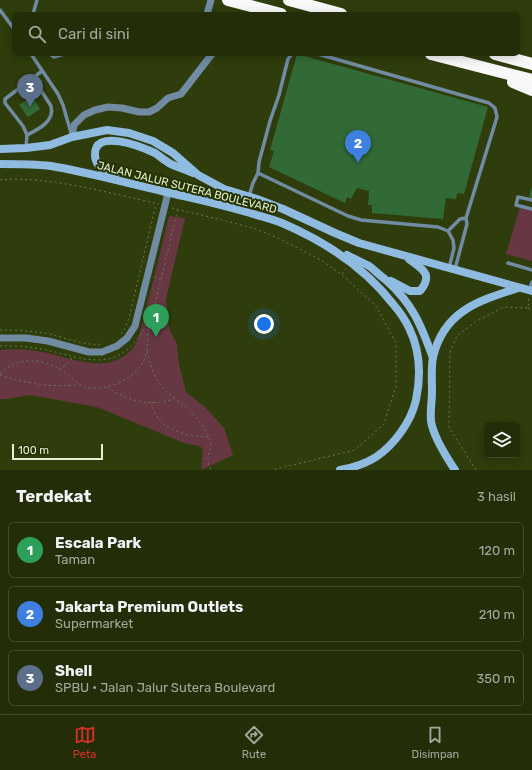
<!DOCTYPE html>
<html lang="id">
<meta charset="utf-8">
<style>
body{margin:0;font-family:Rubik,sans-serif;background:#2f3a17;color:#f1f3f6}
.controls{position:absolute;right:12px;bottom:12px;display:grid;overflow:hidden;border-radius:6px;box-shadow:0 2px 10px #0003}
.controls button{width:36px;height:36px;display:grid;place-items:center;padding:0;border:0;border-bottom:1px solid #404a2a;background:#232e09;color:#f1f3f6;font:20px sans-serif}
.scale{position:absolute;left:12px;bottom:10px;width:91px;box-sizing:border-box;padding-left:4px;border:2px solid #e5f0d5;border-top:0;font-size:11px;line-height:14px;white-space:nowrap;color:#e5f0d5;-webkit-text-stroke:3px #253300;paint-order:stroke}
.you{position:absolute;left:264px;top:324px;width:14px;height:14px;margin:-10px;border:3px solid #fff;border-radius:50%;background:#1a73e8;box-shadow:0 0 0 6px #1a73e833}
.badge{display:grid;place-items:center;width:26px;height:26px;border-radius:50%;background:#d93025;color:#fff;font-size:13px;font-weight:700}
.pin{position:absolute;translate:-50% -33px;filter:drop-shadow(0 1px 2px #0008)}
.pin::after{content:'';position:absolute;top:21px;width:14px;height:12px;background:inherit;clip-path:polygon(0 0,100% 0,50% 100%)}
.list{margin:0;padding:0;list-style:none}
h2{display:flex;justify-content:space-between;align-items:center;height:52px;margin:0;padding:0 16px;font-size:17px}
h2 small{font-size:13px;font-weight:400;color:#a3a89c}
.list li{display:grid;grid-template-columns:26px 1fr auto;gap:12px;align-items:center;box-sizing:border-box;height:56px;margin:0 8px 8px;padding:0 8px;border:1px solid #404a2a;border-radius:6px}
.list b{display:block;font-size:15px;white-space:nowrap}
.list p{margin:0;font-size:13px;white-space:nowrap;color:#a3a89c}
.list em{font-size:13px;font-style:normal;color:#a3a89c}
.icon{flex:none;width:22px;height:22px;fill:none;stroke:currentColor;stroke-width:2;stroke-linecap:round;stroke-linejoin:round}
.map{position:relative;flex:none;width:532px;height:470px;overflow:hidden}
.search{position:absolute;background:#232e09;box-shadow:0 2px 10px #0003;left:12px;right:12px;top:12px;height:44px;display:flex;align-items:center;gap:10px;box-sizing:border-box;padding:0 14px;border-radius:6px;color:#a3a89c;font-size:15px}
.sheet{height:244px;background:#232e09}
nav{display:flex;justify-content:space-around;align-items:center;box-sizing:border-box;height:56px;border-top:1px solid #404a2a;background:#232e09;font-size:11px;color:#a3a89c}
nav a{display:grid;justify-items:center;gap:2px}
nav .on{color:#d93025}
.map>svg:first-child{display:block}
.green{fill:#673843}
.building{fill:#326a35}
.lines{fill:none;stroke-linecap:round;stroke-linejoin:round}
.path{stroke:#69764c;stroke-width:1;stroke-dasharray:2 3;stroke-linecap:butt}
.lane{stroke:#718ca2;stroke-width:3.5}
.street{stroke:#718ca2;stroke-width:7}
.secondary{stroke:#90bbe0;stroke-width:8}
.highway{stroke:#f8f8f8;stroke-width:12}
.labels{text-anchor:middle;stroke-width:4;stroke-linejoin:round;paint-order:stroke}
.street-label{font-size:11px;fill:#e5f0d5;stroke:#253300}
</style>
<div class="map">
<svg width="532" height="470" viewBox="0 0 532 470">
<rect width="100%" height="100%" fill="#2f3d0c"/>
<!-- green -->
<g class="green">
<path d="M520,207l12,3v51l-26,-7z"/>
<path d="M169,216l16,2 -19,81 2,22 1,7 8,17 2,20 7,27 20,16 18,20 9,27 -32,15 2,-20 -3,-4 -16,-3 -87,-36 -68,-12 -22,4h-7v-49c16,-2 32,0 48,3 15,4 30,9 45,10 15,2 30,-3 40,-15 6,-7 12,-34 14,-43 8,-30 15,-59 22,-89z"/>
</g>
<!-- building -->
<g class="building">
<path d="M297,54l191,53 -24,87 -7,-1 -1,6 -10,-1 -3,21 -71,-6v-8h-4l1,-14 -12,-3 -6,11 -4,-2 -2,6 -76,-36 5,-16 -4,-1z"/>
<path d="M32,96l8,13 -12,8 -9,-12z"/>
<path d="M532,187v11l-3,-1z"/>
</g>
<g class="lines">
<!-- path -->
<g class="path">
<path d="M0,180c17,-2 35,0 53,2 35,5 71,14 106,22"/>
<path d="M172,208l58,14 26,7 22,9 43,22 21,15 34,31 20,37v43l-12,38 -29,26 -83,20"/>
<path d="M342,274l4,-6"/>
<path d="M154,277l6,2"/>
<path d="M528,308l4,1"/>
<path d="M0,330c18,0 36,1 53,5 16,4 33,11 50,9"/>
<path d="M121,334l4,-6 4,-10 27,-114"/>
<path d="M0,346c15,-1 31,1 46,4 30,6 60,21 85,-4 10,-10 16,-22 22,-34l25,-103"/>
<path d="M147,351c3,12 5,22 12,32 8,11 20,18 30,27 7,7 14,16 19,25 8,15 -6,19 3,35"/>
<path d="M59,369c5,-3 12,-7 13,-12"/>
<path d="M0,374c20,-20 46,-15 67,0 5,4 10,10 17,13 4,2 10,1 15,1 18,-2 37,-11 45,-28 4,-9 3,-18 4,-27 1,-6 2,-12 4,-18"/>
<path d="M0,375c27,9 50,12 78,10"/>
<path d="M107,387c21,14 42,20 67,12"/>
<path d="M152,402c3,28 34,34 57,35"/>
<path d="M476,470l-27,-43 1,-75 7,-16 18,-14 29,-15 24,1 1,-11"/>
</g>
<!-- lane -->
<g class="lane">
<path d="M0,10l14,19"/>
<path d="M33,14l4,-14"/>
<path d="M31,54l27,40 5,11 8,28"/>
<path d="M50,54l4,3 10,-3"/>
<path d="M318,54l171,49 6,5 2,9 -31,101 -6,1 -12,12"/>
<path d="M27,135c12,-6 28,-14 24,-29l-18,-28"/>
<path d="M26,147l1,-12 -4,-9 -18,-23v-4l37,-28"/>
<path d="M258,173l90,43 13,4 77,7 10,4 5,9 1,8 -5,20"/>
<path d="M249,196l4,-13 5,-10 1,-11 11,-41 9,-26 9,-36 4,-5"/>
<path d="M532,200l-14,-3 -2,8 16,4"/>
<path d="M508,263l24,7"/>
<path d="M455,269l12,-45 -1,-6"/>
<path d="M529,290l3,-8"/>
</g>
<!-- street -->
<g class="street">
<path d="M207,14l4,-14"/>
<path d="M72,137l2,-12 10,-10 11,-5 13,-3 14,1 17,4h10l8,-4 11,-10 13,-4 7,-9 24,-31"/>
<path d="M0,338h26l22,3 41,11h13l15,-6 10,-8 8,-12 33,-133"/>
</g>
<!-- secondary -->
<g class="secondary">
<path d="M0,149l26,-1 24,-3 22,-8 35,-7 22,3 24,8 20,12 25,22 26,14 33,10 26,10 52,24 24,10 173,48"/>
<path d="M0,164c17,0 34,0 51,2 36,6 72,16 107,24 28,7 57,13 85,21 13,4 27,7 39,12 42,18 83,45 111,81 6,7 12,15 16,24 11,22 12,48 7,72 -5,22 -22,45 -40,57 -11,7 -25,11 -36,13"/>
<path d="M115,177c-9,-5 -19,-9 -20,-21 -2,-29 47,-9 60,-3 6,4 11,9 18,12 7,3 14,5 20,8"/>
<path d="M347,255c7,4 15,7 22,11 6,4 11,10 17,14 27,24 35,45 47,78"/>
<path d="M391,281l19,10h10c14,-17 2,-22 -11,-32"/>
<path d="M455,470c-8,-12 -22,-35 -24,-49 -1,-10 1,-20 1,-30 0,-11 -1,-24 1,-34 11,-46 45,-56 85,-69"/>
</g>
<!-- highway -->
<g class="highway">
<path d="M228,0l53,14"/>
<path d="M289,0l52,14"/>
<path d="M431,54l101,26"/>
<path d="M495,54l37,10"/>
<path d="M513,82l19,8"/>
</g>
</g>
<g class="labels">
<!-- street labels -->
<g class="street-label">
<text transform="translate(187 187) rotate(14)" y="4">JALAN JALUR SUTERA BOULEVARD</text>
</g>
</g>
</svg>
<div class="controls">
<button><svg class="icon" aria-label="layers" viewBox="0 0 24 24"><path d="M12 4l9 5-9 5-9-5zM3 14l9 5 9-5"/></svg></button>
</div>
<div class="scale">100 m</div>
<div class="you"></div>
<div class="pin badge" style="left:156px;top:337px;background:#2e9e5b">1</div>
<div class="pin badge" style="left:358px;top:163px;background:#3f7fe0">2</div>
<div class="pin badge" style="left:30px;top:107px;background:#5c6f8a">3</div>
<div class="search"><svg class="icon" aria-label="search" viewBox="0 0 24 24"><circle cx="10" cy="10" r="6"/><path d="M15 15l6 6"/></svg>Cari di sini</div>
</div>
<section class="sheet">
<h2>Terdekat<small>3 hasil</small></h2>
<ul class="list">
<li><span class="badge" style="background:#2e9e5b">1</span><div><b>Escala Park</b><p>Taman</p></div><em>120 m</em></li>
<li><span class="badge" style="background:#3f7fe0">2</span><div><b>Jakarta Premium Outlets</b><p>Supermarket</p></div><em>210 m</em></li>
<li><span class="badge" style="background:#5c6f8a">3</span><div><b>Shell</b><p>SPBU · Jalan Jalur Sutera Boulevard</p></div><em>350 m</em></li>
</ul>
</section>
<nav>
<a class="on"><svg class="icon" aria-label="map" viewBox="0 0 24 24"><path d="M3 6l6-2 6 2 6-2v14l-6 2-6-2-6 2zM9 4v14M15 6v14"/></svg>Peta</a>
<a><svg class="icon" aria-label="directions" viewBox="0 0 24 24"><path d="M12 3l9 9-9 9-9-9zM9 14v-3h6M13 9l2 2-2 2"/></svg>Rute</a>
<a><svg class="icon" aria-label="saved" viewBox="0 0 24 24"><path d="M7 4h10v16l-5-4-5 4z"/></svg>Disimpan</a>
</nav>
